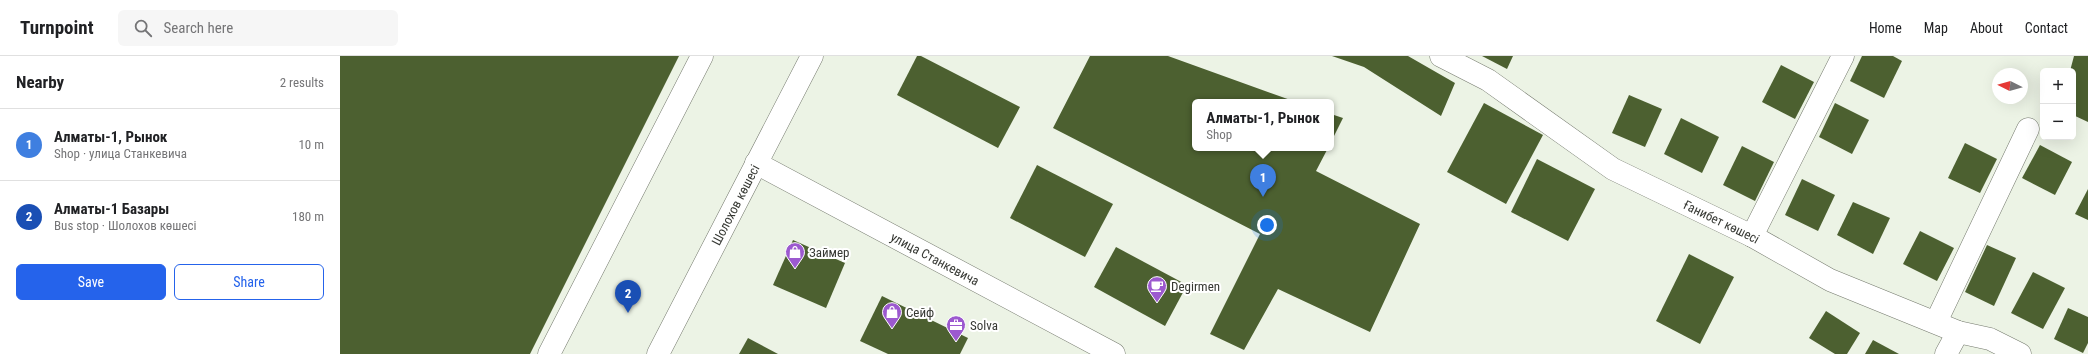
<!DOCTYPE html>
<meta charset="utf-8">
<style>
body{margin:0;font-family:"Roboto Condensed",sans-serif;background:#f6f6f6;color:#202124}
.controls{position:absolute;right:12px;top:12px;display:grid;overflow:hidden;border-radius:6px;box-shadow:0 4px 16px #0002}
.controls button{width:36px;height:36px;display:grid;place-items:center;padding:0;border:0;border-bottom:1px solid #e0e0e0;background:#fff;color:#202124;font:20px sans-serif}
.compass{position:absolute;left:1652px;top:12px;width:36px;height:36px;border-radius:50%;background:#fff;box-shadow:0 4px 16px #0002;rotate:275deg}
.you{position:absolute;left:927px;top:169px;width:14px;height:14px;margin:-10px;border:3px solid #fff;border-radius:50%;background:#1a73e8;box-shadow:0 0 0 6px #1a73e833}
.badge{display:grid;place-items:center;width:26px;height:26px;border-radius:50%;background:#2563eb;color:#fff;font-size:13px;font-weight:700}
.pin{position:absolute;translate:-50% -33px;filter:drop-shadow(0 1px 2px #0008)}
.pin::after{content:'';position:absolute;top:21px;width:14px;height:12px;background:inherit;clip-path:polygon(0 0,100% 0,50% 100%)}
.popup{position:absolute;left:852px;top:43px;width:142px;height:52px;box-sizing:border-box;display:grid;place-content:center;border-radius:6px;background:#fff;filter:drop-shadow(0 1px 3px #0005);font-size:13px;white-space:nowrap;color:#757577}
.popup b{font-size:15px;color:#202124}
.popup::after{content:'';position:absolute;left:50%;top:100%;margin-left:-8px;border:8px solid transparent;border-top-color:#fff}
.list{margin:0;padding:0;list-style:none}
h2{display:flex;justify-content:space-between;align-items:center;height:52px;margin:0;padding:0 16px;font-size:17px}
h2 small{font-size:13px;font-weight:400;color:#757577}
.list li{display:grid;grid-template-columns:26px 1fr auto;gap:12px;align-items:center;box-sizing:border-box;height:72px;padding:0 16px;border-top:1px solid #e0e0e0}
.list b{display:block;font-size:15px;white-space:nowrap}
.list p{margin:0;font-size:13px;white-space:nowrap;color:#757577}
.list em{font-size:13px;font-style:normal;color:#757577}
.actions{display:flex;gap:8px;padding:12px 16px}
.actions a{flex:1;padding:9px 0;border:1px solid #2563eb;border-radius:6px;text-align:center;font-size:14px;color:#2563eb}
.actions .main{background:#2563eb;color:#fff}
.icon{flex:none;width:22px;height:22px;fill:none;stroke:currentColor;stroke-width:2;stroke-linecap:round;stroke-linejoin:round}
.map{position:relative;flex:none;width:1748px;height:298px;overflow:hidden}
header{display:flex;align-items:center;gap:24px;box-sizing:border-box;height:56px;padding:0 20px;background:#fff;border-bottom:1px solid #e0e0e0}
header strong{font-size:19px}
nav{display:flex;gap:22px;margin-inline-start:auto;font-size:14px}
.search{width:280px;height:36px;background:#f6f6f6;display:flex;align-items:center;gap:10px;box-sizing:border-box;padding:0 14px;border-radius:6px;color:#757577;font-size:15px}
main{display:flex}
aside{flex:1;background:#fff}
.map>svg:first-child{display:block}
.building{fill:#4c6030}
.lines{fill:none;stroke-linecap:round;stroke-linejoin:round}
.minor-casing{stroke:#757a6e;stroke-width:23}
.major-casing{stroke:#757a6e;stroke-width:23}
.minor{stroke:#fff;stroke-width:22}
.major{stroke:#fff;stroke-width:22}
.labels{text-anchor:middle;stroke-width:4;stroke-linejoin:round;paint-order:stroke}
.street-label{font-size:13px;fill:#363833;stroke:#fff}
.poi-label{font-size:13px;fill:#363833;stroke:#fff;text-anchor:start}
</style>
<header>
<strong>Turnpoint</strong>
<div class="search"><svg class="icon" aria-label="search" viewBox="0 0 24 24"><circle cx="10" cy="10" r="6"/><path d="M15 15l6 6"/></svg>Search here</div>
<nav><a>Home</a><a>Map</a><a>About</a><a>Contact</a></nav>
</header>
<main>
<aside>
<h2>Nearby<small>2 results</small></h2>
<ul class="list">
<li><span class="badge" style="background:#3f7fe0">1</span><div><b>Алматы-1, Рынок</b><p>Shop · улица Станкевича</p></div><em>10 m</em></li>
<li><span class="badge" style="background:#1a4fb4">2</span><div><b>Алматы-1 Базары</b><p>Bus stop · Шолохов көшесі</p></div><em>180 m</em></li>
</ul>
<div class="actions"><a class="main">Save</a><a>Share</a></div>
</aside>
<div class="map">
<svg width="1748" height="298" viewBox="0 0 1748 298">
<rect width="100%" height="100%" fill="#ecf3e5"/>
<!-- building -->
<g class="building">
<path d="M0,0h339l-149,298h-190z"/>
<path d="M577,0h4l99,51 -22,41 -101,-53z"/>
<path d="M750,0h78l128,46h-101v46h133l-12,23 104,53 -50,108 -92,-43 -34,61 -34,-16 50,-100 -207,-106z"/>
<path d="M992,0h76l47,27 -14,33 -77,-49z"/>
<path d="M1142,0h31l-6,13z"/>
<path d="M1522,0h31l9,5 -18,37 -34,-17z"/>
<path d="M1734,0h14v66l-15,-7v-44h-3z"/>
<path d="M1441,9l33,17 -19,37 -33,-17z"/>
<path d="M1289,39l33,14 -17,38 -33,-14z"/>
<path d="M1144,47l59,32 -37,69 -59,-32z"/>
<path d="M1495,47l34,17 -17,34 -33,-17z"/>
<path d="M991,58l12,4 -12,24z"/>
<path d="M1341,62l38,19 -17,36 -38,-19z"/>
<path d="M1625,87l32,16 -17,34 -32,-15z"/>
<path d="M1700,89l32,17 -17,33 -33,-17z"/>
<path d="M1402,90l32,16 -19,39 -32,-16z"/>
<path d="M1197,103l58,30 -27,52 -57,-29z"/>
<path d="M697,109l76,39 -28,53 -75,-39z"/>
<path d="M1462,123l33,16 -17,36 -33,-16z"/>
<path d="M1748,133v31l-13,-6z"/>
<path d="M1513,146l37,16 -17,36 -36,-19z"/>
<path d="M1580,175l34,17 -17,33 -34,-17z"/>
<path d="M453,184l52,23 -19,45 -53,-23z"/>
<path d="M1647,189l29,13 -22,48 -29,-14z"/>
<path d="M776,191l71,38 -22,41 -71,-39z"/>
<path d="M1349,198l45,23 -34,67 -44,-23z"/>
<path d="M1693,216l32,16 -22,41 -32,-16z"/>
<path d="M542,240l86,42 -8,16h-72l-28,-13z"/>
<path d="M1728,252l20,9v26l-5,10 -29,-14z"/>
<path d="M1486,255l34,22 -13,21h-12l-26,-16z"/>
<path d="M408,282l30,16h-39z"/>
<path d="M1533,284l26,14h-34z"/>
</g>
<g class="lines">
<defs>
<g id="minor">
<path id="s1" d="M1101,0l47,24 125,89 139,67 78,44 128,52 32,7 30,15"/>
<path id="s2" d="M416,107l358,191"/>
<path d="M1412,180l91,-180"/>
<path d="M1596,266l92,-193"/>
<path d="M209,298l153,-298"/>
<path d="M1606,298l12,-22"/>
</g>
<g id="major">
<path id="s3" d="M318,298l154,-298"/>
</g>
</defs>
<!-- minor casing -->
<use href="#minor" class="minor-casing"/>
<!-- major casing -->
<use href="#major" class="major-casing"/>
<!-- minor -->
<use href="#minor" class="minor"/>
<!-- major -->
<use href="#major" class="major"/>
</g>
<!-- icons -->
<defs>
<symbol id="shop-pin" viewBox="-11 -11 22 30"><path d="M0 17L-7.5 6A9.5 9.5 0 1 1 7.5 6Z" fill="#9c59cf" stroke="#fff"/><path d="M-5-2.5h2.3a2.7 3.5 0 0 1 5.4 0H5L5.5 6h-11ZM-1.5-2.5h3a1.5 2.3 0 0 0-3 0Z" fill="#fff"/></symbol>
<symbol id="cafe-pin" viewBox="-11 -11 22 30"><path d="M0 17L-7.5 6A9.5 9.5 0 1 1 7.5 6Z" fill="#9c59cf" stroke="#fff"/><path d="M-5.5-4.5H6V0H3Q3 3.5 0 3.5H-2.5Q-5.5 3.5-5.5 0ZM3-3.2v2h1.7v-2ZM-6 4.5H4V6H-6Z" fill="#fff"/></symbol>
<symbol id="office-pin" viewBox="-11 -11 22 30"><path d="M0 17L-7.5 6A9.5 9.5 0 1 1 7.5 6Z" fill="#9c59cf" stroke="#fff"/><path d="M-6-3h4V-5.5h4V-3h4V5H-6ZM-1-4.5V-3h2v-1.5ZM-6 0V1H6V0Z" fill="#fff"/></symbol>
</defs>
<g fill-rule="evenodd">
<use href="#shop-pin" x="444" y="185" width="22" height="30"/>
<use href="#cafe-pin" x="806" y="219" width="22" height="30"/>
<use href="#shop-pin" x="541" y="245" width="22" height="30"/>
<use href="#office-pin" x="605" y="258" width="22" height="30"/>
</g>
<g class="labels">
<!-- street labels -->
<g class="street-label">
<text dy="5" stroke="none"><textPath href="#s3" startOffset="168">Шолохов көшесі</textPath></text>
<text dy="5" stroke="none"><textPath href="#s1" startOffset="327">Ғанибет көшесі</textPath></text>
<text dy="5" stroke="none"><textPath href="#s2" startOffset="203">улица Станкевича</textPath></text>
</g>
<!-- poi labels -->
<g class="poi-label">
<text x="469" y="201">Займер</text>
<text x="831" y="235">Degirmen</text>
<text x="566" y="261">Сейф</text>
<text x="630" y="274">Solva</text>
</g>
</g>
</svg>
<div class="controls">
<button>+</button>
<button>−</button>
</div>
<svg class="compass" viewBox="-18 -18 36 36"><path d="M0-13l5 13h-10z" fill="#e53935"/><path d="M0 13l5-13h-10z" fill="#757577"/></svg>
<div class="you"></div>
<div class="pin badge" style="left:923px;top:141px;background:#3f7fe0">1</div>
<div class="popup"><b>Алматы-1, Рынок</b>Shop</div>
<div class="pin badge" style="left:288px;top:257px;background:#1a4fb4">2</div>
</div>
</main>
